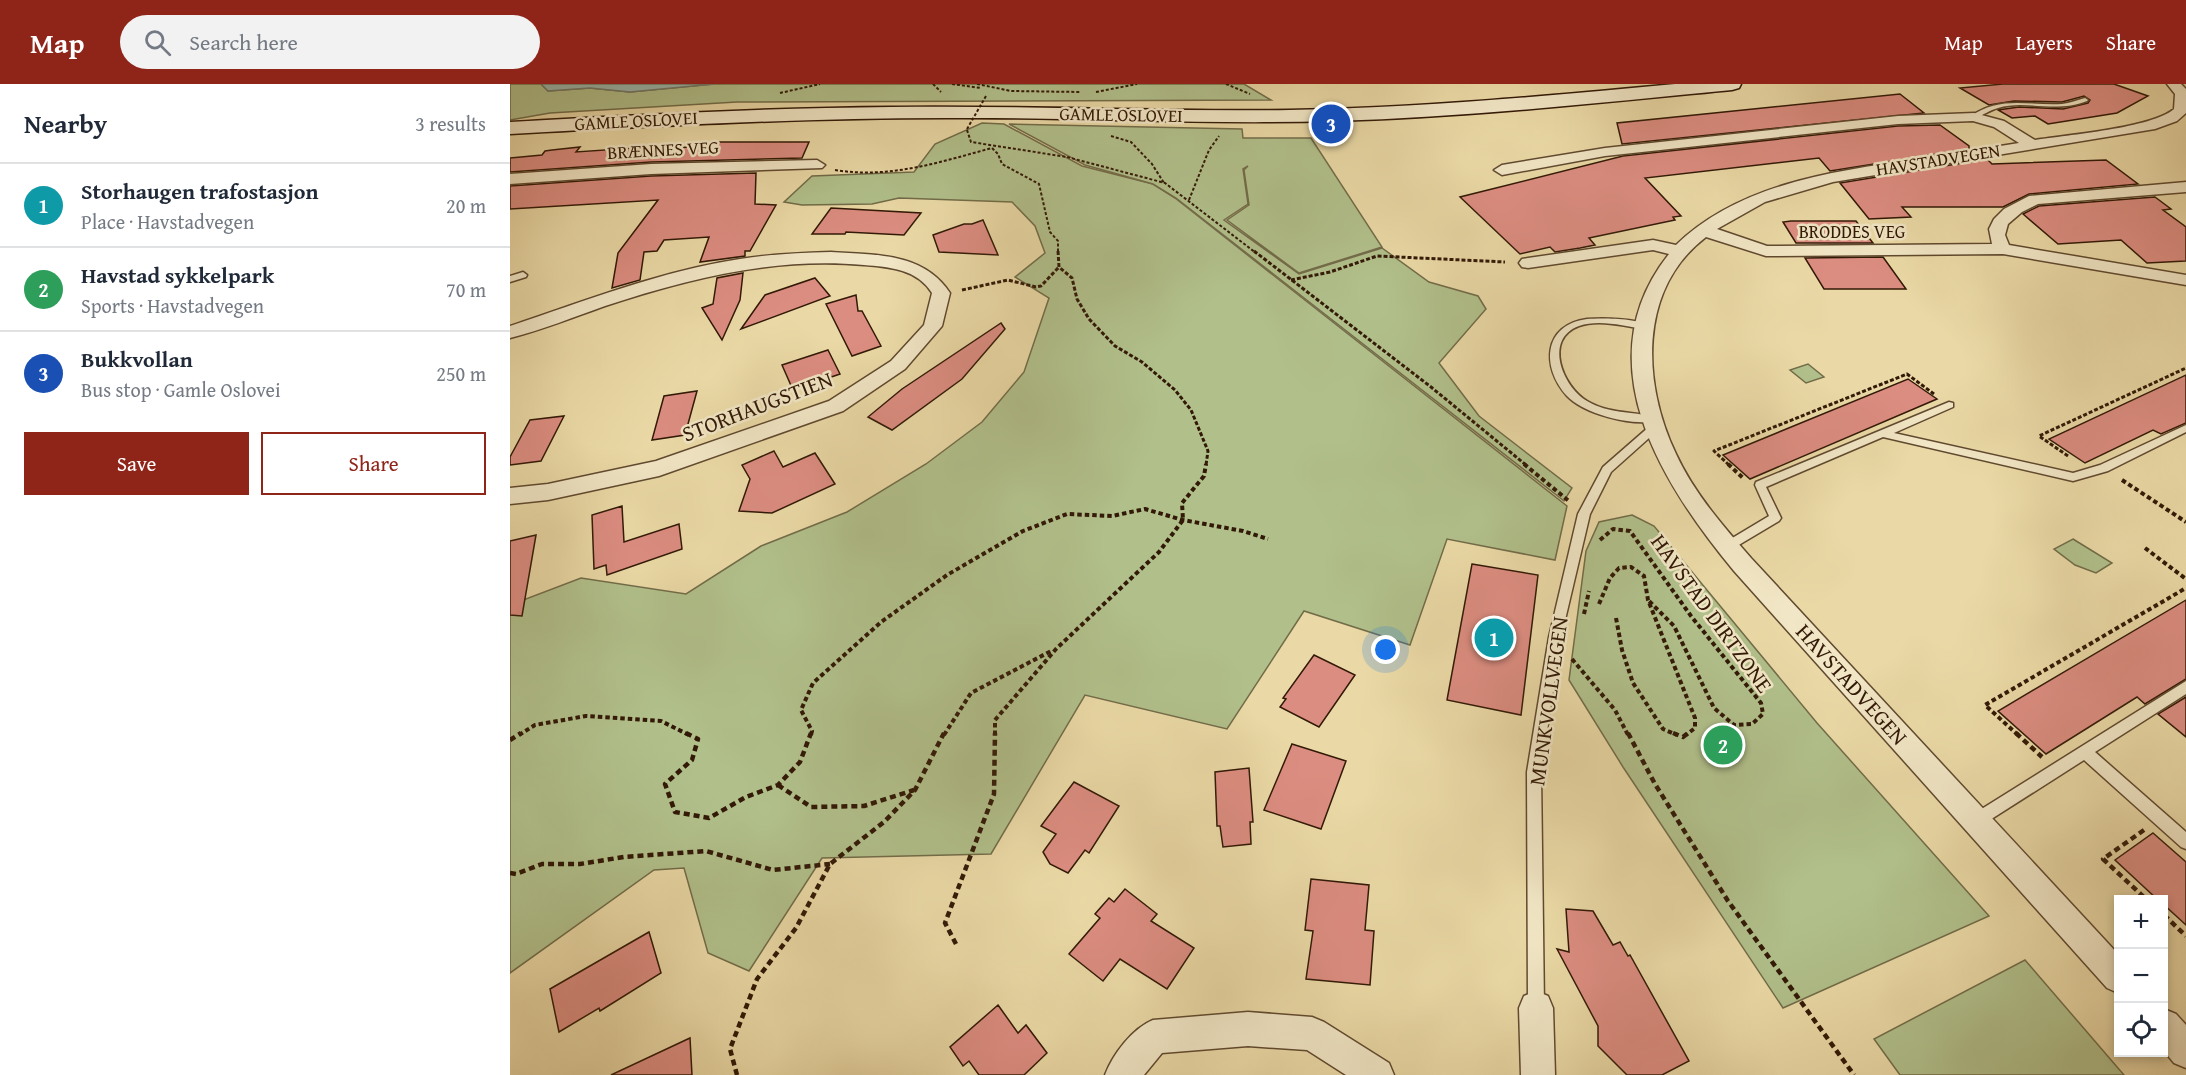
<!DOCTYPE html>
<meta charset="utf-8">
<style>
body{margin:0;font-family:"Gentium Book Plus",serif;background:#f2f2f3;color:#1f2937}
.controls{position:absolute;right:18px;bottom:18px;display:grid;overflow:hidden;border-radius:0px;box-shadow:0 3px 9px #0003}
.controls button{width:54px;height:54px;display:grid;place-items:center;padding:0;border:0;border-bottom:2px solid #e0e1e3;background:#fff;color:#1f2937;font:30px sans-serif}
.you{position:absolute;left:876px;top:566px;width:21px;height:21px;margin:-15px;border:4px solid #fff;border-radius:50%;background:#1a73e8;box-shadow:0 0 0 9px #1a73e833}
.badge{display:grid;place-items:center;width:39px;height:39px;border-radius:50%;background:#8f2418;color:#fff;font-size:20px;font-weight:700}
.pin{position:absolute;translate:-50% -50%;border:3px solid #fff;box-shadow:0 2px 6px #0006}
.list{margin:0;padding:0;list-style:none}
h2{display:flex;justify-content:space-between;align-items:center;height:78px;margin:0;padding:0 24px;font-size:26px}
h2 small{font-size:20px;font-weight:400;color:#747a83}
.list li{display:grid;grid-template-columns:39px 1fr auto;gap:18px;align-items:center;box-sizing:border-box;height:84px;padding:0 24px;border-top:2px solid #e0e1e3}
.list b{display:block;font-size:22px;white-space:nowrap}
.list p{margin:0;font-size:20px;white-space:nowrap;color:#747a83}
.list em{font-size:20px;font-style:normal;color:#747a83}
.actions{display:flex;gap:12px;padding:18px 24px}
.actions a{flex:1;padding:14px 0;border:2px solid #8f2418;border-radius:0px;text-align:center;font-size:21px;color:#8f2418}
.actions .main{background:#8f2418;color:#fff}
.icon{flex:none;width:33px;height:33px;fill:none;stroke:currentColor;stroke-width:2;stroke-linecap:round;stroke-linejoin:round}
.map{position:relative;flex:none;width:1676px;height:991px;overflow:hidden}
header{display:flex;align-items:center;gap:36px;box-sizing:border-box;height:84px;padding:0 30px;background:#8f2418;color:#fff}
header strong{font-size:28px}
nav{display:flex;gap:33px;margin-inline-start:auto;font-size:21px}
.search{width:420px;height:54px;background:#f2f2f3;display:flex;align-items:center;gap:15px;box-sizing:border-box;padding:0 21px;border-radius:33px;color:#747a83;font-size:22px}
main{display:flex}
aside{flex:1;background:#fff}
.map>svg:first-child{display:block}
.green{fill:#b1c08b;stroke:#726c49;stroke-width:1.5}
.water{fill:#9ab9af;stroke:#70796c;stroke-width:1.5}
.building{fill:#dc8d81;stroke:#321907;stroke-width:1.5}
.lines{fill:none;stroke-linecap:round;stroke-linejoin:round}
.lane-casing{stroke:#60492f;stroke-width:3}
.street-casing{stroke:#60492f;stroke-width:3}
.secondary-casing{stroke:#321907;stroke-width:3}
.path-far3{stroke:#321907;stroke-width:2;stroke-dasharray:3 2;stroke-linecap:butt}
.path-far2{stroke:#321907;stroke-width:3;stroke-dasharray:4 2;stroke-linecap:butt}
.path-far1{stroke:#321907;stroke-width:4;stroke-dasharray:4.5 3;stroke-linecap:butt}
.path{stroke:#321907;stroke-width:4.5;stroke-dasharray:6 4;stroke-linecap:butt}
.lane{fill:#f1e6c5;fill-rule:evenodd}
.street{fill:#f1e6c5;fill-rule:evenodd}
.secondary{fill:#f1e6c5;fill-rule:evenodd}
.path-bridge{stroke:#321907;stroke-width:2;stroke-dasharray:3 2;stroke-linecap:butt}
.labels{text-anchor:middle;stroke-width:5;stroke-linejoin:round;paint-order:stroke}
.far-street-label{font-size:18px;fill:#321907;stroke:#f1e6c5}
.street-label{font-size:22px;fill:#321907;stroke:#f1e6c5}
</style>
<header>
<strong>Map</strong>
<div class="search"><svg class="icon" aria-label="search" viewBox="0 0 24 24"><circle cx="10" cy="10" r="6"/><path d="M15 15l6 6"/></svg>Search here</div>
<nav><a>Map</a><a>Layers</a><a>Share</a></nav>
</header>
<main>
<aside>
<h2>Nearby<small>3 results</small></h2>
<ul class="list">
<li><span class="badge" style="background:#0f9aa8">1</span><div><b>Storhaugen trafostasjon</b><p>Place · Havstadvegen</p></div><em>20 m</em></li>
<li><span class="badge" style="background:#2e9e5b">2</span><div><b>Havstad sykkelpark</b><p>Sports · Havstadvegen</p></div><em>70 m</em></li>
<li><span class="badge" style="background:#1a4fb4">3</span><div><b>Bukkvollan</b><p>Bus stop · Gamle Oslovei</p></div><em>250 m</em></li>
</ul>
<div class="actions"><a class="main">Save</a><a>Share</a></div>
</aside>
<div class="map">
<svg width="1676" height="991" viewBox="0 0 1676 991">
<rect width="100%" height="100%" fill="#ead9a6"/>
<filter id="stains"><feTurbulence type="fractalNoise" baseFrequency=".00333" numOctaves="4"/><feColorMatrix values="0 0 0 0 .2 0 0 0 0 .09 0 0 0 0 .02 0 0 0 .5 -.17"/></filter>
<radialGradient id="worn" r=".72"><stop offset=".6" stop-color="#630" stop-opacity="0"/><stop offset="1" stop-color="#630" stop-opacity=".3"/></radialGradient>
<!-- green -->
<g class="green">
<path d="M0,0h31l7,7 42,-3 40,4 84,-8h530l27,16 -534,2 -187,11 -40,7z"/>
<path d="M472,39l22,1 78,42 71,18 22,14 392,308 -12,54 -108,-21 -37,106 -106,-34 -77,118 -142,-34 -94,159 -169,4 -73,113 -41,-18 -24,-85 -30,2 -144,103v-368l71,-27 105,16 75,-48 86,-34 79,-48 56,-42 42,-50 25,-74 -34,-21 30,-24 -10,-27 -23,-24 -113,-4 -27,6 -70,1 -18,-3 28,-26 102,-4 21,-28z"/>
<path d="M499,40l233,5 1,9h68l71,109 -83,26 -72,-53 22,-15 -5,-35 4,-4 -5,3 5,35 -24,16 75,54 83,-26 47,34 49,14 8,13 -47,54 40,53 93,72 -8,13 -388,-303 -23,-14 -68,-19z"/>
<path d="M1298,280l16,13 -18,6 -16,-13z"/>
<path d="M1122,431l22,11 163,197 172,193 -206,92 -160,-241 -54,-87 17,-129 13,-29z"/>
<path d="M1563,455l39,24 -16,10 -21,-8 -21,-16z"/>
<path d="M1515,876l99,115h-224l-26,-36z"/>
</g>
<!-- water -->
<path class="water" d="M31,0h173l-84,8 -40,-4 -42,3z"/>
<!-- building -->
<g class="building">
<path d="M1493,0h111l34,12 -31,17 -69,11 -13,-8 -23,2 -14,-8 21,-3 44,2 25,-6 2,-3 -6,-4 -22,6 -48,-1 -25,4 -29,-17z"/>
<path d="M1390,10l24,19 -302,31 -5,-21z"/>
<path d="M1430,41l29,21v3l-139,22 -11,-13 -174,20 36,38 -8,1 2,3 -86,18 6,7 -15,3 -25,4 -5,-5 -30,7 -60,-57 163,-41 275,-30z"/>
<path d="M207,58h92l-7,16 -151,4 -141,10v-14l32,-3 3,-4 7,-1 28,-3 -4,5 73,-5 -1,2 65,-3z"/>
<path d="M1477,75l5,5 114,-4 32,24 -109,10 -26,13h-101l9,10 -42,2 -29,-36z"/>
<path d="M246,89l-1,31 21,1 -26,46h-5v5l-45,6 9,-25 -45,3 -7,11 -13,1 -4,28 -28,8 6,-35 40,-53 -148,9v-23l141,-10z"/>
<path d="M1645,113l16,12 -8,1 23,17v34l-39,2 -26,-23 -63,4 -35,-30 16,-8z"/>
<path d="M321,124l90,5 -17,22 -58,-3 -1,2h-33z"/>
<path d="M473,136l15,35 -59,-3 -6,-17 31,-11h8z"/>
<path d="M1281,137h65l17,22h-77l-13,-21z"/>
<path d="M1373,173l23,32h-82l-19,-31z"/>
<path d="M233,189l-3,27 -18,40 -20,-32 11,-4 4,-26z"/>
<path d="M305,194l15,18 -89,33 24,-34z"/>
<path d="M346,211l2,16h4l19,35 -29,10 -26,-52z"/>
<path d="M491,239l4,6 -43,50 -70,51 -24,-13 34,-28z"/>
<path d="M318,266l12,24 -47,16 -11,-25z"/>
<path d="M1676,291v48l-25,11 -8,-4 -68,33 -36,-24z"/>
<path d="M1398,295l29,20 -187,80 -27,-24z"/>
<path d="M187,307l-12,44 -33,5 12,-44z"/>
<path d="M54,332l-23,45 -31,4v-8l20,-37z"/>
<path d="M264,367l9,16 32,-14 20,31 -63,29 -33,-2 11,-32 -8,-14z"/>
<path d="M112,422l2,36 55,-18 3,25 -75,26 -1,-10 -12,4 -2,-54z"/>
<path d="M26,451l-14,81 -12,-1v-74z"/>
<path d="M962,480l66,11 -17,140 -74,-15z"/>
<path d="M1676,516v79l-41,25 -8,-7 -91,57 -48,-43z"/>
<path d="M804,571l41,20 -36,52 -39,-20 6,-8 -3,-1z"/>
<path d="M1676,613v40l-28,-23z"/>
<path d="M782,660l54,17 -25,68 -57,-19z"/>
<path d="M739,684l4,54h-3l1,22 -28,3 -3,-21h-3l-2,-54z"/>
<path d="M564,698l45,24 -30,47 -4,-3 -17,23 -18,-9 -7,-12 13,-18 -15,-8z"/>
<path d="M1643,749l33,29v63l-23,-21v-4h-5l-43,-40z"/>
<path d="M801,795l58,6 -4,45 9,1 -4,54 -64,-6 7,-48 -8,-1z"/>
<path d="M615,805l32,25 -6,7 43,27 -27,41 -47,-30 -17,22 -34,-27 31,-36 -5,-4 14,-16 5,4z"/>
<path d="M1056,825l27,2 20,34 7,-3 8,14 2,-1 59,106 -27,14h-35l-29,-29v-20l-41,-77 12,3z"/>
<path d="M139,848l12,41 -61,38 -1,-3 -40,24 -9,-43z"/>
<path d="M488,921l20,28 8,-8 21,28 -23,22h-45l-10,-14 -6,5 -13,-19z"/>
<path d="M180,954l2,37h-81z"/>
</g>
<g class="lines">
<defs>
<g id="lane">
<path d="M1575,14l3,2 -1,1c-33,13 -61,-2 -89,7 -8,2 -15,7 -22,10l-6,-1c29,-22 59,-11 92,-13 8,-1 15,-4 23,-6z"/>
<path d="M13,188l4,3 -1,2 -16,5v-6z"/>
<path d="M1077,235c15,-1 50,-1 62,7l-5,3c-20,-3 -45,-10 -65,-3 -36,13 -16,61 8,75 22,13 44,10 68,16l1,2 -1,2c-24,5 -71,-7 -88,-25 -26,-29 -24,-71 20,-77z"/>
<path d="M1439,318l4,1v4l-59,26 179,40 27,-8 86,-40v7l-78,39 -35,10 -190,-44 -117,50 15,31 -2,3 -47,28h-8l-2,-3 2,-3 45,-27 -14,-31 1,-3z"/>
<path d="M1144,341l5,3 -1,2 -47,42 -21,42 -29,123 -20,135 3,235 -2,6 -6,2 -6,-2 -2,-6 -1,-235 22,-135 29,-123 25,-47 47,-41z"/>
<path d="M1676,597v13l-91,58 91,80v17l-5,-2 -97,-87 -102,65 -5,2 -5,-2 -2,-5 2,-5z"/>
</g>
<g id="street">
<path d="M1657,0h14l5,5v24l-9,8 -22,8 -322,53 -68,20 -48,27 50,17 225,-2 -3,-15 5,-10 10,-10 25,-13 157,-14v10l-148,12 -16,8 -14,12 -3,11 4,10 177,30v10l-183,-31 -237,2 -60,-19c-68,52 -64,146 -30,217 18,39 47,72 75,104l367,396v39l-11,-5 -373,-417c-73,-88 -150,-210 -65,-317l-16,-4 -125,18 -6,-1 -3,-4 3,-4 6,-1 125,-18 23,5c64,-62 159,-74 243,-86 33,-5 67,-11 100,-16l-25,-16 -21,-6 -75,3 -293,32 -103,19 -8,-5 8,-5 103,-17 293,-32 76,-3 30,8 31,19c32,-5 117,-12 139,-31l1,-15z"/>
<path d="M307,76l8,5 -3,3 -171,6 -141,10v-10l141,-10z"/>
<path d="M321,168c44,3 92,0 119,41l-8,33 -37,43 -62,42 -184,65 -111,24 -38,4v-16l38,-4 108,-23 173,-60 62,-40 33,-36 8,-32c-15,-24 -43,-26 -68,-28 -90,-8 -174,13 -259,41 -31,11 -63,24 -95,32v-12c75,-25 151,-55 230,-67 30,-5 60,-6 91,-7z"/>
<path d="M1026,907l12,5 5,12 2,67h-34l-2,-67 5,-12z"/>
<path d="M1654,925l12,5 10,11v43l-12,-5 -10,-12z"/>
<path d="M738,928l64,5 12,5 65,41 5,12h-48l-39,-25 -59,-4 -86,7 -18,22h-39c8,-21 27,-46 48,-55z"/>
</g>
<path id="secondary" d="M1165,0h66l-2,4 -7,2c-133,13 -265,27 -398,31 -130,4 -259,-4 -388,-3 -145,0 -291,8 -436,16v-12c127,-7 254,-14 381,-15 133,-2 266,5 398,3 129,-2 258,-14 386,-26z"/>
</defs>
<!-- lane casing -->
<use href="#lane" class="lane-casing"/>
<!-- street casing -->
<use href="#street" class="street-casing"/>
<!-- secondary casing -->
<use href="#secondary" class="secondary-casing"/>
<!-- path-far3 -->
<g class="path-far3">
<path d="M423,0l8,8"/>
<path d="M442,0l29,4"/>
<path d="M467,0l34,7 69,1"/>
<path d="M716,0l24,10"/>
<path d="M586,8l41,-8"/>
<path d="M270,9l40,-9"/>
<path d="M457,46l4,12 96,15 98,26 91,70"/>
<path d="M601,52l20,6 21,22 12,19"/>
<path d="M325,86c55,9 105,-8 157,-22l6,6 4,10 37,20 11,48 8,9v12"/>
<path d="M679,116l20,-50 10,-14"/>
</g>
<!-- path-far2 -->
<g class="path-far2">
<path d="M548,167l1,16 13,11 5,21 12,20 26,27 27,16 33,28 16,20 17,41 -2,14"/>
<path d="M744,167l177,136 95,78"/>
<path d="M781,196l39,-8 47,-16 128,6"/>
<path d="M452,206l46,-10 28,7 5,-1 18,-19"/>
<path d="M1558,372l-29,-20 147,-68"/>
<path d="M1219,381l-15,-14 193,-77 27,20"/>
</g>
<!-- path-far1 -->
<g class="path-far1">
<path d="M1014,380l46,38"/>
<path d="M1218,380l15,14"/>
<path d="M1612,396l64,42"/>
<path d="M1090,456l13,-11 17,2 61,85 70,87 2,11 -11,10 -18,1 -20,-17 -40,-82 -26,-26"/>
<path d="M1635,464l41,31"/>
<path d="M1089,520l11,-26 9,-10 12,-1 13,9 4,24 47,118v10l-9,7"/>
<path d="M1074,530l5,-23"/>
<path d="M1106,534l6,32 11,33 30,46 14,6"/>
<path d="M1062,575l43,51 13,25"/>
<path d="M9,651l16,-10 51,-9 75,5 28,14"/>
<path d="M301,651l1,-4 -11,-21 12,-27 68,-61 66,-47 76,-44 44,-17 45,2 33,-7 38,11 60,11 25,8"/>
<path d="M434,651l27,-42 82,-43"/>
<path d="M485,651v-15l61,-71 103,-97 24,-32 -1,-17 22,-27 2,-12"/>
<path d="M1508,651l-33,-30 201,-117"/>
</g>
<!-- path -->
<g class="path">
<path d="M176,649l12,6 -6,21 -27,24 10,28 34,6 37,-21 32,-12 22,-23 11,-29"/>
<path d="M1118,649l27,51 73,117 126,174"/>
<path d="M1163,649l10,4 5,-4"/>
<path d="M1506,649l26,24"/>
<path d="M0,656l11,-7"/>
<path d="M268,701l33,22 53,-1 50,-16"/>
<path d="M1634,746l-41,29 44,41"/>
<path d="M0,789l6,1 26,-10h38l44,-7 82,-6 67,19 57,-6"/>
<path d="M1654,831l22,21"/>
<path d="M446,860l-11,-21 49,-129 1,-61"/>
<path d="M227,991l-7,-26 27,-70 39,-51 34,-64 54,-42 31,-32 29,-57"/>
</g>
<!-- lane -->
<use href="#lane" class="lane"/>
<!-- street -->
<use href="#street" class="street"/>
<!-- secondary -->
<use href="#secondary" class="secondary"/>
<!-- path-bridge -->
<path class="path-bridge" d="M457,45l19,-33"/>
</g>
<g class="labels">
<!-- far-street labels -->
<g class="far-street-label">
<text transform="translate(611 31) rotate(1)" y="6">GAMLE OSLOVEI</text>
<text transform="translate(126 37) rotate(-3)" y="6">GAMLE OSLOVEI</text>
<text transform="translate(153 66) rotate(-3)" y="6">BRÆNNES VEG</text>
<text transform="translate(1428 76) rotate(-9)" y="6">HAVSTADVEGEN</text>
<text x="1342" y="154">BRODDES VEG</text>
</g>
<!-- street labels -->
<g class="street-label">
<text transform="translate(247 322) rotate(-21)" y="8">STORHAUGSTIEN</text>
<text transform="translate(1202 529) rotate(54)" y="8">HAVSTAD DIRTZONE</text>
<text transform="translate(1342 600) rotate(48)" y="8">HAVSTADVEGEN</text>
<text transform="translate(1038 617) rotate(-82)" y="8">MUNKVOLLVEGEN</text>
</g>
</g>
<rect width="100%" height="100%" filter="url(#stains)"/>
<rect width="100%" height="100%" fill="url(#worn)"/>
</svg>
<div class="controls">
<button>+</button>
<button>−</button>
<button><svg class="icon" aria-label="locate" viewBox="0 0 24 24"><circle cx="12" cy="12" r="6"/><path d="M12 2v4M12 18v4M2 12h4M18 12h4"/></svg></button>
</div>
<div class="you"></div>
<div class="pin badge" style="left:984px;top:554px;background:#0f9aa8">1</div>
<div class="pin badge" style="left:1213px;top:661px;background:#2e9e5b">2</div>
<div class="pin badge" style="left:821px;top:40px;background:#1a4fb4">3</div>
</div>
</main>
